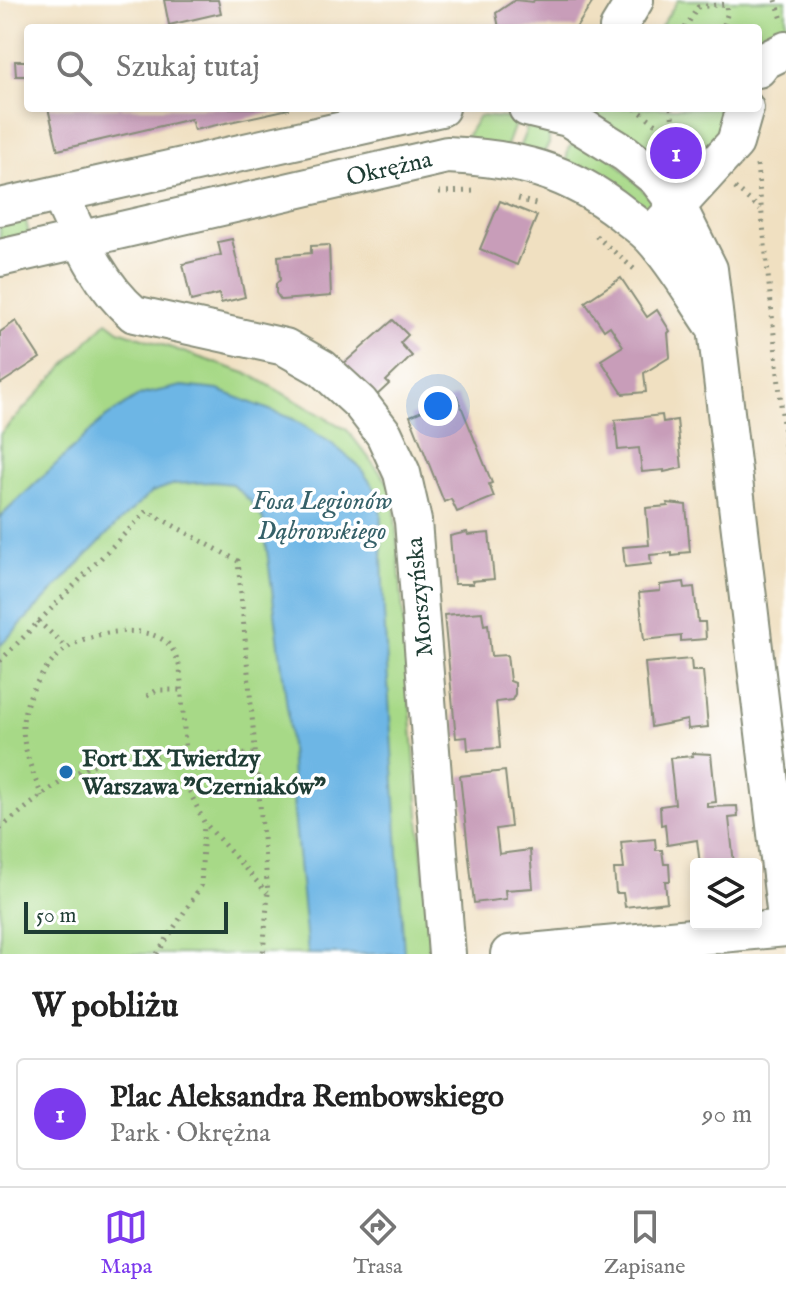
<!DOCTYPE html>
<html lang="pl">
<meta charset="utf-8">
<style>
body{margin:0;font-family:"IM FELL English",serif;background:#f2f2f2;color:#222}
.controls{position:absolute;right:24px;bottom:24px;display:grid;overflow:hidden;border-radius:8px;box-shadow:0 4px 12px #0003}
.controls button{width:72px;height:72px;display:grid;place-items:center;padding:0;border:0;border-bottom:2px solid #e0e0e0;background:#fff;color:#222;font:40px sans-serif}
.scale{position:absolute;left:24px;bottom:20px;width:204px;box-sizing:border-box;padding-left:8px;border:4px solid #1f3d34;border-top:0;font-size:22px;line-height:28px;white-space:nowrap;color:#1f3d34;-webkit-text-stroke:6px #fff;paint-order:stroke}
.you{position:absolute;left:438px;top:406px;width:28px;height:28px;margin:-20px;border:6px solid #fff;border-radius:50%;background:#1a73e8;box-shadow:0 0 0 12px #1a73e833}
.badge{display:grid;place-items:center;width:52px;height:52px;border-radius:50%;background:#7c3aed;color:#fff;font-size:26px;font-weight:700}
.pin{position:absolute;translate:-50% -50%;border:4px solid #fff;box-shadow:0 2px 8px #0006}
.list{margin:0;padding:0;list-style:none}
h2{display:flex;justify-content:space-between;align-items:center;height:104px;margin:0;padding:0 32px;font-size:34px}
h2 small{font-size:26px;font-weight:400;color:#767676}
.list li{display:grid;grid-template-columns:52px 1fr auto;gap:24px;align-items:center;box-sizing:border-box;height:112px;margin:0 16px 16px;padding:0 16px;border:2px solid #e0e0e0;border-radius:8px}
.list b{display:block;font-size:30px;white-space:nowrap}
.list p{margin:0;font-size:26px;white-space:nowrap;color:#767676}
.list em{font-size:26px;font-style:normal;color:#767676}
.icon{flex:none;width:44px;height:44px;fill:none;stroke:currentColor;stroke-width:2;stroke-linecap:round;stroke-linejoin:round}
.map{position:relative;flex:none;width:786px;height:954px;overflow:hidden}
.search{position:absolute;background:#fff;box-shadow:0 4px 12px #0003;left:24px;right:24px;top:24px;height:88px;display:flex;align-items:center;gap:20px;box-sizing:border-box;padding:0 28px;border-radius:8px;color:#767676;font-size:30px}
.sheet{height:232px;background:#fff}
nav{display:flex;justify-content:space-around;align-items:center;box-sizing:border-box;height:112px;border-top:2px solid #e0e0e0;background:#fff;font-size:22px;color:#767676}
nav a{display:grid;justify-items:center;gap:4px}
nav .on{color:#7c3aed}
.map>svg:first-child{display:block}
.green{fill:#a7d987;stroke:#638b5e;stroke-width:2}
.water{fill:#6db6e5;stroke:#467a8c;stroke-width:2}
.building{fill:#c89db9}
.lines{fill:none;stroke-linecap:round;stroke-linejoin:round}
.minor-casing{stroke:#888e7a;stroke-width:40}
.path{stroke:#888e7a;stroke-width:5;stroke-dasharray:2 6;stroke-linecap:butt}
.minor{stroke:#fff;stroke-width:36}
.poi-dot{fill:#1f6fb2;stroke:#fff;stroke-width:3}
.labels{text-anchor:middle;stroke-width:7;stroke-linejoin:round;paint-order:stroke}
.street-label{font-size:24px;fill:#1f3d34;stroke:#fff}
.poi-label{font-size:24px;font-weight:bold;fill:#1f3d34;stroke:#fff;text-anchor:start}
.water-label{font-size:26px;font-style:italic;fill:#366169;stroke:#fff}
</style>
<div class="map">
<svg width="786" height="954" viewBox="0 0 786 954">
<rect width="100%" height="100%" fill="#fff"/>
<filter id="ink" filterUnits="userSpaceOnUse"><feTurbulence type="fractalNoise" baseFrequency=".0125" numOctaves="2"/><feDisplacementMap in="SourceGraphic" scale="16" xChannelSelector="R" yChannelSelector="G"/><feConvolveMatrix kernelMatrix="1 2 1 2 8 2 1 2 1" color-interpolation-filters="sRGB"/></filter>
<filter id="wash" filterUnits="userSpaceOnUse"><feTurbulence type="fractalNoise" baseFrequency=".006" numOctaves="4" result="noise"/><feDisplacementMap in="SourceGraphic" scale="32" xChannelSelector="R" yChannelSelector="G"/><feGaussianBlur stdDeviation="1.8" result="paint"/><feColorMatrix in="noise" values="0 0 0 0 0 0 0 0 0 0 0 0 0 0 0 0 0 1.4 0 .05"/><feComposite in="paint" operator="in"/></filter>
<g filter="url(#wash)">
<rect width="100%" height="100%" fill="#f0e0c1"/>
<!-- green -->
<g class="green">
<path d="M678,0h108v36l-28,16v-24h-98z"/>
<path d="M592,108h142l-1,10 -50,60h-10l-80,-65z"/>
<path d="M479,116l38,3 -12,32 -45,-4z"/>
<path d="M530,121l19,10v13l-5,8 -27,1z"/>
<path d="M576,139l33,16 48,50 -8,9 -83,-51 2,-14z"/>
<path d="M25,215l5,25 -30,7v-27z"/>
<path d="M107,321l12,9 132,45 96,55 46,59 37,465h-430v-520z"/>
</g>
<!-- water -->
<path class="water" d="M182,386l36,4 75,29 38,24 27,22 22,31 4,117 20,341h-96l-14,-141 -6,-98 -25,-196 -13,-18 -18,-17 -19,-2 -38,2 -23,8 -37,34 -115,120v-129l106,-100 34,-22z"/>
<g id="blocks">
<!-- building -->
<g class="building">
<path d="M164,0h54l3,13 -52,12z"/>
<path d="M515,0l18,2 1,-2h60l-18,28h-77l-3,-15z"/>
<path d="M15,61h13v15h-12z"/>
<path d="M48,108h241v1l-95,21 -3,-11 -133,31z"/>
<path d="M500,201l37,15 -20,49 -37,-16z"/>
<path d="M232,239l13,58 -24,6 -2,-9 -28,7 -8,-37 38,-9 -3,-13z"/>
<path d="M329,245l2,51 -50,4 -5,-7v-9l4,-4 -2,-24 33,-3v-7z"/>
<path d="M621,278l26,39 10,-7 13,21 -2,2 2,24 -26,16 2,19 -23,2 -22,-34 22,-14 -13,-20 -6,4 -19,-28z"/>
<path d="M393,320l15,15 -8,8 12,13 -26,25 3,3 -15,14 -32,-33z"/>
<path d="M16,321l24,37 -40,26v-52z"/>
<path d="M457,396l35,87 -3,1 5,13 -37,15 -6,-13 -7,3 -34,-86z"/>
<path d="M662,415l1,7 14,-2 5,48 -18,4v-2l-22,2 -3,-24 -21,2 -3,-30z"/>
<path d="M667,503l19,2 4,47 -10,1v2l-8,1v-3l-22,2 1,9 -26,3 -2,-20 26,-2 -3,-37 22,-2z"/>
<path d="M467,532l1,3 21,-2 5,46 -22,2 1,3h-19l-4,-48z"/>
<path d="M684,582l1,6 9,-1 4,35h7l1,17 -25,2v-5l-37,4 -5,-47 21,-2v-6z"/>
<path d="M482,612l2,13 4,-1 3,32 16,-1 3,26 5,2v11l-3,6 -16,2 4,46 -32,2 -1,-13 -11,1 -12,-123z"/>
<path d="M691,659l1,12h11l5,56 -20,2 -1,-9 -36,7 -6,-64z"/>
<path d="M692,753l19,1 5,48 -9,1v4l30,-1 1,11 -9,1 5,46h-34l-3,-24 -30,5 -2,-21 -4,1 -1,-19 15,-2 -5,-46 23,-2z"/>
<path d="M505,771l6,56 -15,2 3,25 31,-4 3,38 -28,2 1,9 -32,4 -14,-127z"/>
<path d="M655,839l1,11h6l2,14h5l1,17h-5l2,21 -42,5 -2,-14h-7l-2,-24h10l-3,-27z"/>
</g>
</g>
</g>
<g filter="url(#ink)">
<use href="#blocks" fill-opacity="0" stroke="#888e7a" stroke-width="2"/>
<g class="lines">
<defs>
<g id="minor">
<path d="M618,28l17,-28"/>
<path d="M758,69l6,-8 22,-11"/>
<path d="M527,108l41,10 58,36 31,25 20,26 32,64 77,649"/>
<path d="M60,195c20,43 37,87 74,119l151,33 37,21 38,35 24,31 18,39 11,48 34,433"/>
<path d="M0,207l441,-99"/>
<path d="M662,223l73,-80 10,-35"/>
<path d="M0,258l447,-103c69,3 121,15 176,59 10,8 21,15 29,24 23,25 41,57 60,85"/>
<path d="M509,954l277,-26"/>
</g>
</defs>
<!-- minor casing -->
<use href="#minor" class="minor-casing"/>
<!-- path -->
<g class="path">
<path d="M776,0l7,23"/>
<path d="M685,28l13,-21 28,-3 1,11 -4,13"/>
<path d="M635,108l39,29"/>
<path d="M671,108l4,30 12,11"/>
<path d="M757,165l29,289"/>
<path d="M735,188l25,21"/>
<path d="M439,192l38,-1"/>
<path d="M518,199l21,6"/>
<path d="M596,236l38,33"/>
<path d="M38,621l29,27"/>
<path d="M0,661l147,-150 91,50 30,332 -5,61"/>
<path d="M147,696l10,-6h24"/>
<path d="M42,797c-8,-22 -19,-46 -19,-70 -1,-27 22,-63 44,-79 23,-16 75,-25 99,-6 8,6 11,17 14,26l8,120 16,34 63,71"/>
<path d="M0,828c27,-20 61,-51 93,-63 36,-14 120,-10 161,-11"/>
<path d="M157,954l44,-68 3,-63"/>
</g>
<!-- minor -->
<use href="#minor" class="minor"/>
</g>
</g>
<!-- markers -->
<circle class="poi-dot" cx="66" cy="772" r="8"/>
<g class="labels">
<!-- street labels -->
<g class="street-label">
<text transform="translate(389 168) rotate(-13)" y="8">Okrężna</text>
<text transform="translate(419 597) rotate(-95)" y="8">Morszyńska</text>
</g>
<!-- poi labels -->
<g class="poi-label">
<text x="82" y="766">Fort IX Twierdzy<tspan x="82" dy="28">Warszawa "Czerniaków"</tspan></text>
</g>
<!-- water labels -->
<g class="water-label">
<text x="322" y="509">Fosa Legionów<tspan x="322" dy="30">Dąbrowskiego</tspan></text>
</g>
</g>
</svg>
<div class="controls">
<button><svg class="icon" aria-label="layers" viewBox="0 0 24 24"><path d="M12 4l9 5-9 5-9-5zM3 14l9 5 9-5"/></svg></button>
</div>
<div class="scale">50 m</div>
<div class="you"></div>
<div class="pin badge" style="left:676px;top:153px">1</div>
<div class="search"><svg class="icon" aria-label="search" viewBox="0 0 24 24"><circle cx="10" cy="10" r="6"/><path d="M15 15l6 6"/></svg>Szukaj tutaj</div>
</div>
<section class="sheet">
<h2>W pobliżu<small></small></h2>
<ul class="list">
<li><span class="badge">1</span><div><b>Plac Aleksandra Rembowskiego</b><p>Park · Okrężna</p></div><em>90 m</em></li>
</ul>
</section>
<nav>
<a class="on"><svg class="icon" aria-label="map" viewBox="0 0 24 24"><path d="M3 6l6-2 6 2 6-2v14l-6 2-6-2-6 2zM9 4v14M15 6v14"/></svg>Mapa</a>
<a><svg class="icon" aria-label="directions" viewBox="0 0 24 24"><path d="M12 3l9 9-9 9-9-9zM9 14v-3h6M13 9l2 2-2 2"/></svg>Trasa</a>
<a><svg class="icon" aria-label="saved" viewBox="0 0 24 24"><path d="M7 4h10v16l-5-4-5 4z"/></svg>Zapisane</a>
</nav>
